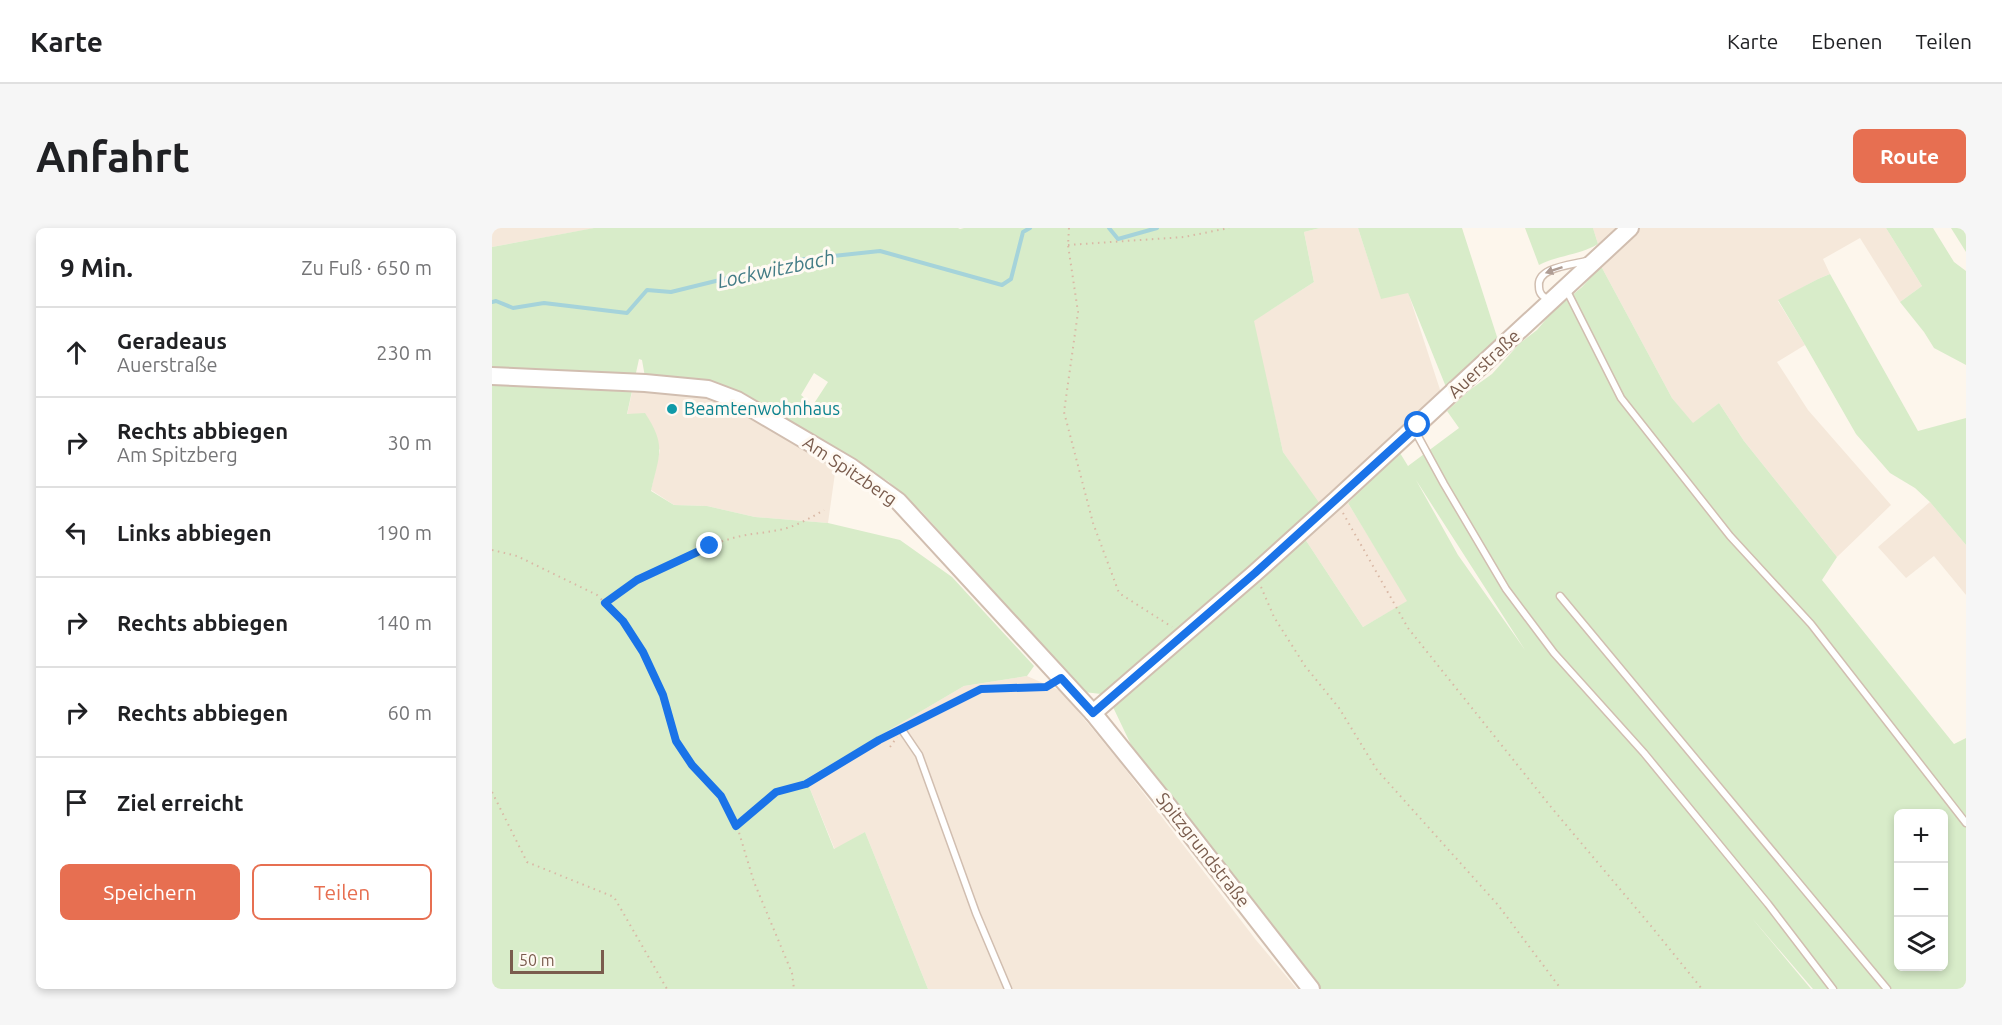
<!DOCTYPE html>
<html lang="de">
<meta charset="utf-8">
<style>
body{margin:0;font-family:Ubuntu,sans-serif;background:#f6f6f6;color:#202124}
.controls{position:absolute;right:18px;bottom:18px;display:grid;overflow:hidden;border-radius:9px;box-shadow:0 3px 9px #0003}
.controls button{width:54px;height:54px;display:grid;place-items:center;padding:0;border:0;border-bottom:2px solid #e0e0e0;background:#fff;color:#202124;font:30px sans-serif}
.scale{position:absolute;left:18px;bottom:15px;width:94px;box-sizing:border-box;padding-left:6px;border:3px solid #7a5c4d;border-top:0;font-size:16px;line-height:21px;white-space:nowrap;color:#7a5c4d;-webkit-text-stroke:4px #fffaf3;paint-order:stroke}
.stop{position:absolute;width:18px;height:18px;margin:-14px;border:4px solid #1a73e8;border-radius:50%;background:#fff}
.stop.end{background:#1a73e8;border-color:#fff;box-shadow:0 2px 6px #0008}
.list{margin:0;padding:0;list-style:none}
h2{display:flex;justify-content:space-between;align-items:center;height:78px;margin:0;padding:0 24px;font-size:26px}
h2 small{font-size:20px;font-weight:400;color:#757577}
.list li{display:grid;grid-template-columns:39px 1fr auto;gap:18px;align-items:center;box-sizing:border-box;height:90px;padding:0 24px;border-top:2px solid #e0e0e0}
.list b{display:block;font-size:22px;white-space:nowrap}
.list p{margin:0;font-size:20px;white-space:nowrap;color:#757577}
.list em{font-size:20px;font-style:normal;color:#757577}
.actions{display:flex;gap:12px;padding:18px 24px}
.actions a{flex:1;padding:14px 0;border:2px solid #e76f51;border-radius:9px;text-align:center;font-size:21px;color:#e76f51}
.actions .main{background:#e76f51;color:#fff}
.icon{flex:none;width:33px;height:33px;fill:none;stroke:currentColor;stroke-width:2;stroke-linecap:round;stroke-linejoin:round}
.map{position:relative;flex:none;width:1474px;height:761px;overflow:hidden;border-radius:9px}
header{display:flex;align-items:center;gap:36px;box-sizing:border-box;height:84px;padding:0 30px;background:#fff;border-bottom:2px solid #e0e0e0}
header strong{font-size:28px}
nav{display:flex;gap:33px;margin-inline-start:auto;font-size:21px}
.intro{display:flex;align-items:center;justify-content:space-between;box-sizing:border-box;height:144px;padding:0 36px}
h1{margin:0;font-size:42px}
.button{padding:15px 27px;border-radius:9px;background:#e76f51;color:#fff;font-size:21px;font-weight:700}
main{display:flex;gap:36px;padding:0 36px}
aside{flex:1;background:#fff;border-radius:9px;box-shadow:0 3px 9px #0003}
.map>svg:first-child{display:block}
.residential{fill:#f5e8da}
.green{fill:#d8ecc9;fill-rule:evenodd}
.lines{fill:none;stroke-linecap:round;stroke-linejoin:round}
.stream{stroke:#a5d3da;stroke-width:4}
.service-casing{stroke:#d1beb0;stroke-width:9}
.tertiary-casing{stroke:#d1beb0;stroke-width:20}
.path{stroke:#d9b8a5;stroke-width:2;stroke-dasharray:1.5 4.5;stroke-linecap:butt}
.service{stroke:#fff;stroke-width:6}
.tertiary{stroke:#fff;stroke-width:16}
.oneway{fill:#af9d94}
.route{stroke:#1a73e8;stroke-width:8}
.culture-dot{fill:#0f9aa8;stroke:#fffaf3;stroke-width:2}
.labels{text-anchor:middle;stroke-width:6;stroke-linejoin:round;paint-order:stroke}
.street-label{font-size:18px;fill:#7a5c4d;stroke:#fffaf3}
.culture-label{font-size:18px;fill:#0d838f;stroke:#fffaf3;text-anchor:start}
.water-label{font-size:20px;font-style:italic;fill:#437c86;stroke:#fffaf3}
</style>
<header>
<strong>Karte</strong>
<nav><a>Karte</a><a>Ebenen</a><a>Teilen</a></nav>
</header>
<div class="intro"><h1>Anfahrt</h1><a class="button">Route</a></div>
<main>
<aside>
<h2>9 Min.<small>Zu Fuß · 650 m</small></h2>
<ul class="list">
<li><svg class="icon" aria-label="ahead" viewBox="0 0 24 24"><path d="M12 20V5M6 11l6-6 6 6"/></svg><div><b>Geradeaus</b><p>Auerstraße</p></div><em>230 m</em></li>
<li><svg class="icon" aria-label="right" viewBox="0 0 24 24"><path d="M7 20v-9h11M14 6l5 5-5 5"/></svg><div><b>Rechts abbiegen</b><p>Am Spitzberg</p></div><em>30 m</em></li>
<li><svg class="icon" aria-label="left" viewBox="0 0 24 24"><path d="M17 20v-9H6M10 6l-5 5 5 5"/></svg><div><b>Links abbiegen</b></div><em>190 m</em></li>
<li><svg class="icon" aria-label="right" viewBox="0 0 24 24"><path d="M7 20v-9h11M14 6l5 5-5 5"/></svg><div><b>Rechts abbiegen</b></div><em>140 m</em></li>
<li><svg class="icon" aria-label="right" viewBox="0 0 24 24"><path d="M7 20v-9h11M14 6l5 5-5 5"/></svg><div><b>Rechts abbiegen</b></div><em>60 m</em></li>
<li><svg class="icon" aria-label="arrive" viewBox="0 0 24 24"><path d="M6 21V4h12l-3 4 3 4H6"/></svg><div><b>Ziel erreicht</b></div></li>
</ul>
<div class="actions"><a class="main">Speichern</a><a>Teilen</a></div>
</aside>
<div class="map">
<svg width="1474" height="761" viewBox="0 0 1474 761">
<rect width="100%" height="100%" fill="#fdf6ec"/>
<!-- residential -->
<g class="residential">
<path d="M0,0h103l-103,19z"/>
<path d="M828,0h38l23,70 27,-6 39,119 -99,92 60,98 -45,26 -58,-88 -11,-13 25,-22 -36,-52 -30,-131 61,-39 -10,-50z"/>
<path d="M1101,0h293l36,58 -22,16 -40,-64 -37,21 7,15 -12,5 -40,22 27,44 -28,17 31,48 83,95 -54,52 -93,-116 -25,-38 -26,21 -21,-26 -71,-132 -3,-22z"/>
<path d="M141,160l75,5 38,19 90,54 -8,57 -73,-6 -48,-11 -33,-1 -23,-15 9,-40 -33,-35z"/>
<path d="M1438,274l36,43v50l-32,-39 -28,22 -28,-31z"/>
<path d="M535,448l34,15 58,70 137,179 41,49h-369l-63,-157 -30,18 -29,-71 158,-93z"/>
</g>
<!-- green -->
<g class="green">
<path d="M102,0h364l2,1 4,-1h356l-16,4 10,50 -60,39 29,131 37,52 -25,22 10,13 58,88 44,-26 -59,-98 52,-50 8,13 51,-38 -12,-17 24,-22 21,-15 28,-31 17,-13 15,-18 30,-25 19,-21 71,132 21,25 26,-20 25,38 93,116 -15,23 132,164 12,-6v251h-153l-62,-72 60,72h-492l-185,-238 -22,-46 -11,-11 -17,-2 -163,-181 -33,-30 -159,-89 -84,-15 -3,-17 -3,-1 -12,55 18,-1c22,33 14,42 6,78l23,14 33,1 48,11 73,6 72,17 52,37 82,89 -7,10 -63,10 -158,93 28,70 31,-17 63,157h-436v-742zM322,145l14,9 -15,23 -12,-10zM924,252l109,170 -67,-95zM1406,586h46v152h-46z"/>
<path d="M866,0h104l37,115 -53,44 -38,-94 -27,6z"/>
<path d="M1033,0h68l5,16c-18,11 -39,11 -59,21z"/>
<path d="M1394,0h47l21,34 12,9v94l-32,-17 -10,-16 -24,-30 22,-16z"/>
<path d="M1459,0h15v24z"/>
<path d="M1338,46l88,157 48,-13v127l-36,-43 -15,-14 -25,-15 -34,-39 -51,-89 -27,-45 40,-21z"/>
</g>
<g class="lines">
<!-- stream -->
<g class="stream">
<path d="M617,0l9,11 39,-11"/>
<path d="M0,74l4,-1 17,7 31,-5 83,10 20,-23 24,2 134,-33 75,-8 122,34 9,-6 12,-47 7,-4"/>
</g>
<defs>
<g id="service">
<path d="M1074,61l55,109 109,138 81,88 155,199"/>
<path d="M1059,73c-7,-4 -12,-6 -12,-14 -3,-20 33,-22 47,-26"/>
<path d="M922,201l30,55 62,105 48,64 90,100 124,151 65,85"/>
<path d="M1068,368l327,393"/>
<path d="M410,502l17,25 57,158 32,76"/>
</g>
<g id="tertiary">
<path d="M0,148l153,7 63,6 29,11 114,67 47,34 195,212 76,94 142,182"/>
<path d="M601,485l162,-140 81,-73 294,-272"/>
</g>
</defs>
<!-- service casing -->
<use href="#service" class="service-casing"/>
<!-- tertiary casing -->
<use href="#tertiary" class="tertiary-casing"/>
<!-- path -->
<g class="path">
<path d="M577,0l-1,17 10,67 -14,100 29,111 26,70 53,34"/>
<path d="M576,17l116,-8 45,-9"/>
<path d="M851,285l65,115 143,179 100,119 51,63"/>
<path d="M0,322l25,6 80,39 26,26 20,31 20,43 13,46 16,24 29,31 16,30 17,56 38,91 2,16"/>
<path d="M769,359l13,30 31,49 34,42 38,62 121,135 63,84"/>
<path d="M113,374c37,-29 83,-51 128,-64 17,-5 37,-5 54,-10 13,-4 25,-11 37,-18"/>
<path d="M418,497l71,-36 67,-3"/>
<path d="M398,519l7,-10"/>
<path d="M0,564l35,70 87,35 53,92"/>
<path d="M245,598l39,-34 30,-8 87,-50"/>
</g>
<!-- service -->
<use href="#service" class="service"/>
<!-- tertiary -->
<use href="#tertiary" class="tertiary"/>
</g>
<!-- one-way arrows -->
<defs><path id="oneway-solid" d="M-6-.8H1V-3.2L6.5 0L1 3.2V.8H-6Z" transform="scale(1.5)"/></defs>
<use class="oneway" href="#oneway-solid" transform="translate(1062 42) rotate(161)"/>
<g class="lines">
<!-- route -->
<path class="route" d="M218,318l-73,34 -32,23 18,18 20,31 20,43 13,46 16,24 29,31 15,30 40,-34 30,-8 73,-44 102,-51 65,-2 15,-9 32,35 162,-140 163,-148"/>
</g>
<!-- markers -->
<circle class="culture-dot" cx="180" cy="181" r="6"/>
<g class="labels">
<!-- street labels -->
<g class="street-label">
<text transform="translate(992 136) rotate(-43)" y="6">Auerstraße</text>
<text transform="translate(358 243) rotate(34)" y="6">Am Spitzberg</text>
<text transform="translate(711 622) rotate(52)" y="6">Spitzgrundstraße</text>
</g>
<!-- culture labels -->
<g class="culture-label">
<text x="192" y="187">Beamtenwohnhaus</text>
</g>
<!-- water labels -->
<g class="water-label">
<text transform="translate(284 41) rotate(-12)" y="7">Lockwitzbach</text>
</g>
</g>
</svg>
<div class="controls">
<button>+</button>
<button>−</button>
<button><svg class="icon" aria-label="layers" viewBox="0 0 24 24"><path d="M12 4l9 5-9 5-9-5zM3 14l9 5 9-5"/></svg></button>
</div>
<div class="scale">50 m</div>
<div class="stop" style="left:926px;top:197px"></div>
<div class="stop end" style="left:218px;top:318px"></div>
</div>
</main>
